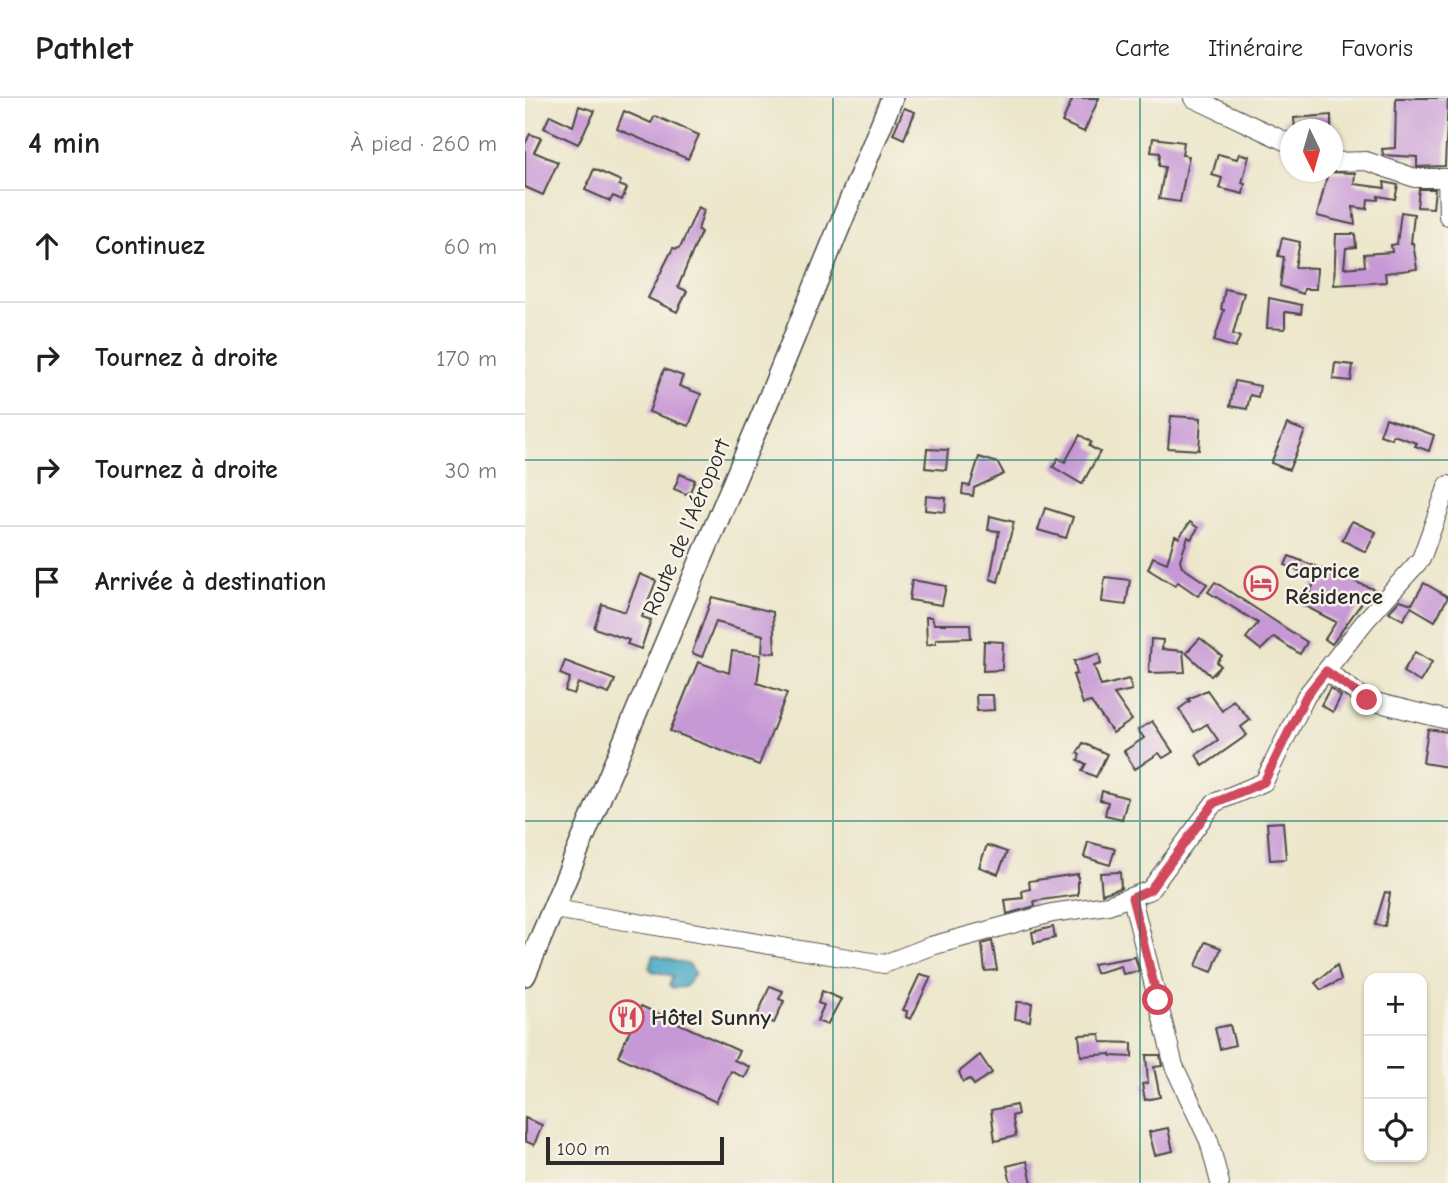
<!DOCTYPE html>
<html lang="fr">
<meta charset="utf-8">
<style>
body{margin:0;font-family:"Comic Neue",sans-serif;background:#f6f6f6;color:#202124}
.controls{position:absolute;right:21px;bottom:21px;display:grid;overflow:hidden;border-radius:14px;box-shadow:0 2px 5px #0004}
.controls button{width:63px;height:63px;display:grid;place-items:center;padding:0;border:0;border-bottom:2px solid #e0e0e0;background:#fff;color:#202124;font:35px sans-serif}
.compass{position:absolute;left:755px;top:21px;width:63px;height:63px;border-radius:50%;background:#fff;box-shadow:0 2px 5px #0004;rotate:175deg}
.scale{position:absolute;left:21px;bottom:18px;width:178px;box-sizing:border-box;padding-left:7px;border:4px solid #2b2b2b;border-top:0;font-size:19px;line-height:24px;white-space:nowrap;color:#2b2b2b;-webkit-text-stroke:5px #f7f3e8;paint-order:stroke}
.stop{position:absolute;width:21px;height:21px;margin:-16px;border:5px solid #d1495b;border-radius:50%;background:#fff}
.stop.end{background:#d1495b;border-color:#fff;box-shadow:0 2px 7px #0008}
.list{margin:0;padding:0;list-style:none}
h2{display:flex;justify-content:space-between;align-items:center;height:91px;margin:0;padding:0 28px;font-size:30px}
h2 small{font-size:23px;font-weight:400;color:#757577}
.list li{display:grid;grid-template-columns:46px 1fr auto;gap:21px;align-items:center;box-sizing:border-box;height:112px;padding:0 28px;border-top:2px solid #e0e0e0}
.list b{display:block;font-size:26px;white-space:nowrap}
.list em{font-size:23px;font-style:normal;color:#757577}
.icon{flex:none;width:38px;height:38px;fill:none;stroke:currentColor;stroke-width:2;stroke-linecap:round;stroke-linejoin:round}
.map{position:relative;flex:none;width:923px;height:1085px;overflow:hidden}
header{display:flex;align-items:center;gap:42px;box-sizing:border-box;height:98px;padding:0 35px;background:#fff;border-bottom:2px solid #e0e0e0}
header strong{font-size:33px}
nav{display:flex;gap:38px;margin-inline-start:auto;font-size:24px}
main{display:flex}
aside{flex:1;background:#fff}
.map>svg:first-child{display:block}
.water{fill:#45a7c4;stroke:#386978;stroke-width:2}
.building{fill:#c798d6}
.lines{fill:none;stroke-linecap:round;stroke-linejoin:round}
.minor-casing{stroke:#484743;stroke-width:20}
.major-casing{stroke:#484743;stroke-width:24}
.minor{stroke:#fff;stroke-width:18}
.major{stroke:#fff;stroke-width:21}
.route{stroke:#d1495b;stroke-width:9}
.grid{fill:none;stroke:#0f766e;stroke-width:2;stroke-opacity:0.55}
.labels{text-anchor:middle;stroke-width:5;stroke-linejoin:round;paint-order:stroke}
.street-label{font-size:23px;fill:#2b2b2b;stroke:#f7f3e8}
.poi-label{font-size:23px;font-weight:bold;fill:#2b2b2b;stroke:#f7f3e8;text-anchor:start}
</style>
<header>
<strong>Pathlet</strong>
<nav><a>Carte</a><a>Itinéraire</a><a>Favoris</a></nav>
</header>
<main>
<aside>
<h2>4 min<small>À pied · 260 m</small></h2>
<ul class="list">
<li><svg class="icon" aria-label="ahead" viewBox="0 0 24 24"><path d="M12 20V5M6 11l6-6 6 6"/></svg><div><b>Continuez</b></div><em>60 m</em></li>
<li><svg class="icon" aria-label="right" viewBox="0 0 24 24"><path d="M7 20v-9h11M14 6l5 5-5 5"/></svg><div><b>Tournez à droite</b></div><em>170 m</em></li>
<li><svg class="icon" aria-label="right" viewBox="0 0 24 24"><path d="M7 20v-9h11M14 6l5 5-5 5"/></svg><div><b>Tournez à droite</b></div><em>30 m</em></li>
<li><svg class="icon" aria-label="arrive" viewBox="0 0 24 24"><path d="M6 21V4h12l-3 4 3 4H6"/></svg><div><b>Arrivée à destination</b></div></li>
</ul>
</aside>
<div class="map">
<svg width="923" height="1085" viewBox="0 0 923 1085">
<rect width="100%" height="100%" fill="#f7f3e8"/>
<filter id="ink" filterUnits="userSpaceOnUse"><feTurbulence type="fractalNoise" baseFrequency=".0143" numOctaves="2"/><feDisplacementMap in="SourceGraphic" scale="14" xChannelSelector="R" yChannelSelector="G"/><feConvolveMatrix kernelMatrix="1 2 1 2 8 2 1 2 1" color-interpolation-filters="sRGB"/></filter>
<filter id="wash" filterUnits="userSpaceOnUse"><feTurbulence type="fractalNoise" baseFrequency=".00686" numOctaves="4" result="noise"/><feDisplacementMap in="SourceGraphic" scale="28" xChannelSelector="R" yChannelSelector="G"/><feGaussianBlur stdDeviation="1.57" result="paint"/><feColorMatrix in="noise" values="0 0 0 0 0 0 0 0 0 0 0 0 0 0 0 0 0 1.4 0 .05"/><feComposite in="paint" operator="in"/></filter>
<g filter="url(#wash)">
<rect width="100%" height="100%" fill="#ece6ca"/>
<!-- water -->
<path class="water" d="M129,857l36,10 5,8 -10,14 -12,1 -4,-3 4,-9 -21,-5 -3,-4z"/>
<g id="blocks">
<!-- building -->
<g class="building">
<path d="M548,0h26l-15,34 -22,-10z"/>
<path d="M871,0h52l-3,68 -28,1v-10l-34,-2 -1,-6 13,-1z"/>
<path d="M54,8l16,5 -17,33 -34,-16 6,-13 23,11z"/>
<path d="M379,10l11,4 -11,27 -11,-5z"/>
<path d="M99,13l27,12 4,-7 44,19 -11,24 -71,-30z"/>
<path d="M806,17v15h-36l-1,-12z"/>
<path d="M5,36l11,4 -7,14 24,10 -15,33 -18,-8v-43z"/>
<path d="M628,40l31,4 -2,13 7,1 -9,46 -21,-3 6,-32 -6,-1 1,-13 -9,-1z"/>
<path d="M693,56l19,5 2,-5 10,2 -7,27 3,1 -2,10 -24,-6 3,-10 -10,-3z"/>
<path d="M69,71l27,12 -2,4 8,3 -5,12 -9,-4 -3,5 -25,-11z"/>
<path d="M803,74l27,1 -1,11 31,4 -1,-6 14,3 -3,14 -17,-3v4l-10,-1 -1,10 -14,-2 2,18 -38,-9z"/>
<path d="M894,91h16l-2,19 -16,-1z"/>
<path d="M173,109l6,3 -6,20 3,2 -23,55 9,4 -10,21 -29,-14 25,-50 4,1 4,-3z"/>
<path d="M876,114l13,2 -3,29h2l4,26 -32,4 1,9 -52,3 2,-51h19l1,13 -10,1 -2,20 21,-2 -1,-12 28,-2 -1,-7 6,-1z"/>
<path d="M757,140l18,4 -5,25 22,1 -1,21h-12l-1,5 -23,-8 4,-29 -6,-1z"/>
<path d="M700,191l19,4 -11,41 7,3 -5,11 -21,-7 10,-31 -3,-1z"/>
<path d="M744,200l33,7 -1,9 -16,-2v17l-18,-1z"/>
<path d="M810,265l18,2 -2,16 -18,-2z"/>
<path d="M139,271l19,7 -4,10 22,8 -12,32 -40,-14z"/>
<path d="M710,283l25,5 -2,11 -8,-2 -3,14 -17,-3z"/>
<path d="M646,318l30,2 -2,32 -31,-2z"/>
<path d="M861,320l48,17 -5,16 -14,-5 2,-3 -24,-8 -1,4 -12,-4z"/>
<path d="M762,326l18,7 -16,39 -18,-7z"/>
<path d="M555,337l11,7 -2,4 11,6 -18,32 -29,-17 5,-9 7,4z"/>
<path d="M402,351l21,1 -2,20 -21,-2z"/>
<path d="M454,359l19,6 6,11 -30,14 -1,8 -11,-2 1,-9 7,1z"/>
<path d="M155,376l15,6 -5,12 -4,2 -12,-5z"/>
<path d="M401,398l20,2 -1,14 -20,-2z"/>
<path d="M520,410l28,9 -7,21 -28,-8z"/>
<path d="M465,418l24,6 -16,60 -8,-3 9,-48 -11,-1z"/>
<path d="M827,423l24,11 -10,20 -24,-12z"/>
<path d="M665,424l8,6 -7,11 -3,-2 -8,23 2,7 25,17 -9,12 -20,-14 -3,4 -27,-17 5,-12 14,6 8,-27 4,2z"/>
<path d="M764,458l87,34 -6,9 -4,-2 -34,47 -7,-5 11,-17 -33,-17 14,-27 -32,-13z"/>
<path d="M115,476l16,7 -14,36 9,3 -10,29 -14,-5 2,-4 -35,-12 8,-24 23,8z"/>
<path d="M580,479l25,3 -4,25 -24,-3z"/>
<path d="M387,482l34,6 -4,19 -33,-5z"/>
<path d="M690,484l92,60 -7,12 -26,-17 -13,13 -15,-12 12,-15 -50,-31z"/>
<path d="M899,485l24,14 -13,24 -24,-14 -8,13 -14,-8 11,-12 12,4z"/>
<path d="M187,499l61,15 2,41 -13,-1 1,-17 -47,-13 -14,35 -10,-4z"/>
<path d="M401,519h6l2,7h36l1,14 -35,1v4l-9,2z"/>
<path d="M675,540l22,18 -5,6 4,4 -10,10 -25,-23z"/>
<path d="M626,541l12,1 -1,9 21,2 2,21 -36,1z"/>
<path d="M459,543l19,1 -1,28 -19,1z"/>
<path d="M207,553l29,4 -4,28 30,10 -28,72 -89,-34 28,-69 31,11z"/>
<path d="M890,554l17,10 -12,20 -17,-10z"/>
<path d="M574,556l2,10 -7,2 7,20 28,-7 3,11 -18,4 18,26 -19,13 -22,-31 -8,2 -10,-29 4,-1 -3,-13z"/>
<path d="M40,563l50,19 -6,14 -31,-11 -4,11 -9,-3 5,-13 -10,-4z"/>
<path d="M805,590l11,8 -8,16 -12,-7z"/>
<path d="M682,592l15,21 11,-11 17,20 -9,7 6,8 -44,31 -7,-11 22,-15 -11,-16 -13,8 -15,-23 11,-8 -2,-2z"/>
<path d="M451,597h17l1,15 -17,1z"/>
<path d="M627,623l21,31 -10,6 -4,-5 -24,16 -11,-18 20,-13 -6,-8z"/>
<path d="M903,631l20,3v35l-25,-4z"/>
<path d="M558,645l24,11 -11,23 -14,-6 4,-7 -8,-4 2,-5 -3,-2z"/>
<path d="M577,693l26,7 -6,21 -17,-4 3,-13 -8,-2z"/>
<path d="M758,724l3,37 -16,1 -3,-37z"/>
<path d="M563,744l27,7 -5,16 -26,-8z"/>
<path d="M462,747l20,7 -9,22 -19,-7z"/>
<path d="M595,774l1,16 -19,6 -2,-21z"/>
<path d="M553,776v21l-44,6 1,5 -28,8 -2,-14 18,-2 -1,-7 8,-2 -1,-8z"/>
<path d="M860,794l5,1 -5,33 -10,-1z"/>
<path d="M528,829l2,11 -21,5 -2,-11z"/>
<path d="M467,843l5,29 -12,1 -3,-27z"/>
<path d="M680,844l16,6 -9,24 -16,-6z"/>
<path d="M610,859l4,14 -16,3 -2,-8 -25,7 -3,-9z"/>
<path d="M812,867l4,15 -20,10 -6,-7z"/>
<path d="M395,876l11,3 -20,42 -5,-2 1,-6 -4,-1z"/>
<path d="M245,888l13,5 -4,8 5,2 -10,22 -17,-7z"/>
<path d="M297,893l19,8 -14,26 -10,-4 7,-16 -6,-2z"/>
<path d="M492,904l15,1 -2,18 -15,-2z"/>
<path d="M116,908l98,45 -5,9 16,7 -5,11 -14,-7 -15,31 -98,-46z"/>
<path d="M705,927l5,20 -15,4 -5,-21z"/>
<path d="M575,936l1,8 31,1v14l-21,-1v-2l-30,2 -2,-21z"/>
<path d="M455,957l12,18 -18,12 -4,-6 -7,3 -4,-10z"/>
<path d="M621,957h14l2,11 -8,1 6,30 -15,3 -3,-16 6,-1z"/>
<path d="M491,1007l2,9 -6,2 4,20 -21,5 -4,-31z"/>
<path d="M0,1020l17,7 -8,20 -9,-4z"/>
<path d="M643,1030l5,23 -18,4 -6,-23z"/>
<path d="M502,1063l5,22h-21l-4,-17z"/>
</g>
</g>
</g>
<g filter="url(#ink)">
<use href="#blocks" fill-opacity="0" stroke="#484743" stroke-width="2"/>
<g class="lines">
<defs>
<g id="minor">
<path d="M668,0l98,46"/>
<path d="M808,64l33,-1 49,17h32l1,38"/>
<path d="M801,573l41,29 81,20"/>
<path d="M607,800l42,168 35,75 11,42"/>
<path d="M29,811l330,55 47,-18 121,-33 56,-8 42,-15 64,-87 50,-21 42,-86 60,-76 55,-61 27,-74"/>
</g>
<path id="major" d="M0,877l238,-562 129,-315"/>
</defs>
<!-- minor casing -->
<use href="#minor" class="minor-casing"/>
<!-- major casing -->
<use href="#major" class="major-casing"/>
<!-- minor -->
<use href="#minor" class="minor"/>
<!-- major -->
<use href="#major" class="major"/>
</g>
</g>
<g class="lines" filter="url(#ink)">
<!-- route -->
<path class="route" d="M633,902l-26,-102 18,-8 64,-87 50,-21 42,-86 20,-25 41,29"/>
</g>
<!-- grid -->
<path class="grid" d="M308,0v1085M615,0v1085M0,362h923M0,723h923"/>
<!-- icons -->
<defs>
<symbol id="hotel-ring" viewBox="-11 -11 22 22"><circle r="9.5" fill="#f7f3e8" stroke="#d1495b" stroke-width="1.5"/><path d="M-6-4.5h1.5V1H6V5H4.5V3h-9V5H-6ZM-4 0a1.8 1.8 0 1 1 3.6 0ZM.5 0V-2.5h3Q6-2.5 6 0Z" fill="#d1495b"/></symbol>
<symbol id="restaurant-ring" viewBox="-11 -11 22 22"><circle r="9.5" fill="#f7f3e8" stroke="#d1495b" stroke-width="1.5"/><path d="M-5-6h1v4h1v-4h1v4h1v-4h1v5L-1.5 .5V6h-2V.5L-5-1ZM5-6V6H3V1.5H1.5Q1.5-4 5-6Z" fill="#d1495b"/></symbol>
</defs>
<g fill-rule="evenodd">
<use href="#hotel-ring" x="717" y="466" width="38" height="38"/>
<use href="#restaurant-ring" x="83" y="900" width="38" height="38"/>
</g>
<g class="labels">
<!-- street labels -->
<g class="street-label">
<text transform="translate(161 429) rotate(-67)" y="8">Route de l'Aéroport</text>
</g>
<!-- poi labels -->
<g class="poi-label">
<text x="760" y="480">Caprice<tspan x="760" dy="26">Résidence</tspan></text>
<text x="126" y="927">Hôtel Sunny</text>
</g>
</g>
</svg>
<div class="controls">
<button>+</button>
<button>−</button>
<button><svg class="icon" aria-label="locate" viewBox="0 0 24 24"><circle cx="12" cy="12" r="6"/><path d="M12 2v4M12 18v4M2 12h4M18 12h4"/></svg></button>
</div>
<svg class="compass" viewBox="-18 -18 36 36"><path d="M0-13l5 13h-10z" fill="#e53935"/><path d="M0 13l5-13h-10z" fill="#757577"/></svg>
<div class="scale">100 m</div>
<div class="stop" style="left:633px;top:902px"></div>
<div class="stop end" style="left:842px;top:602px"></div>
</div>
</main>
